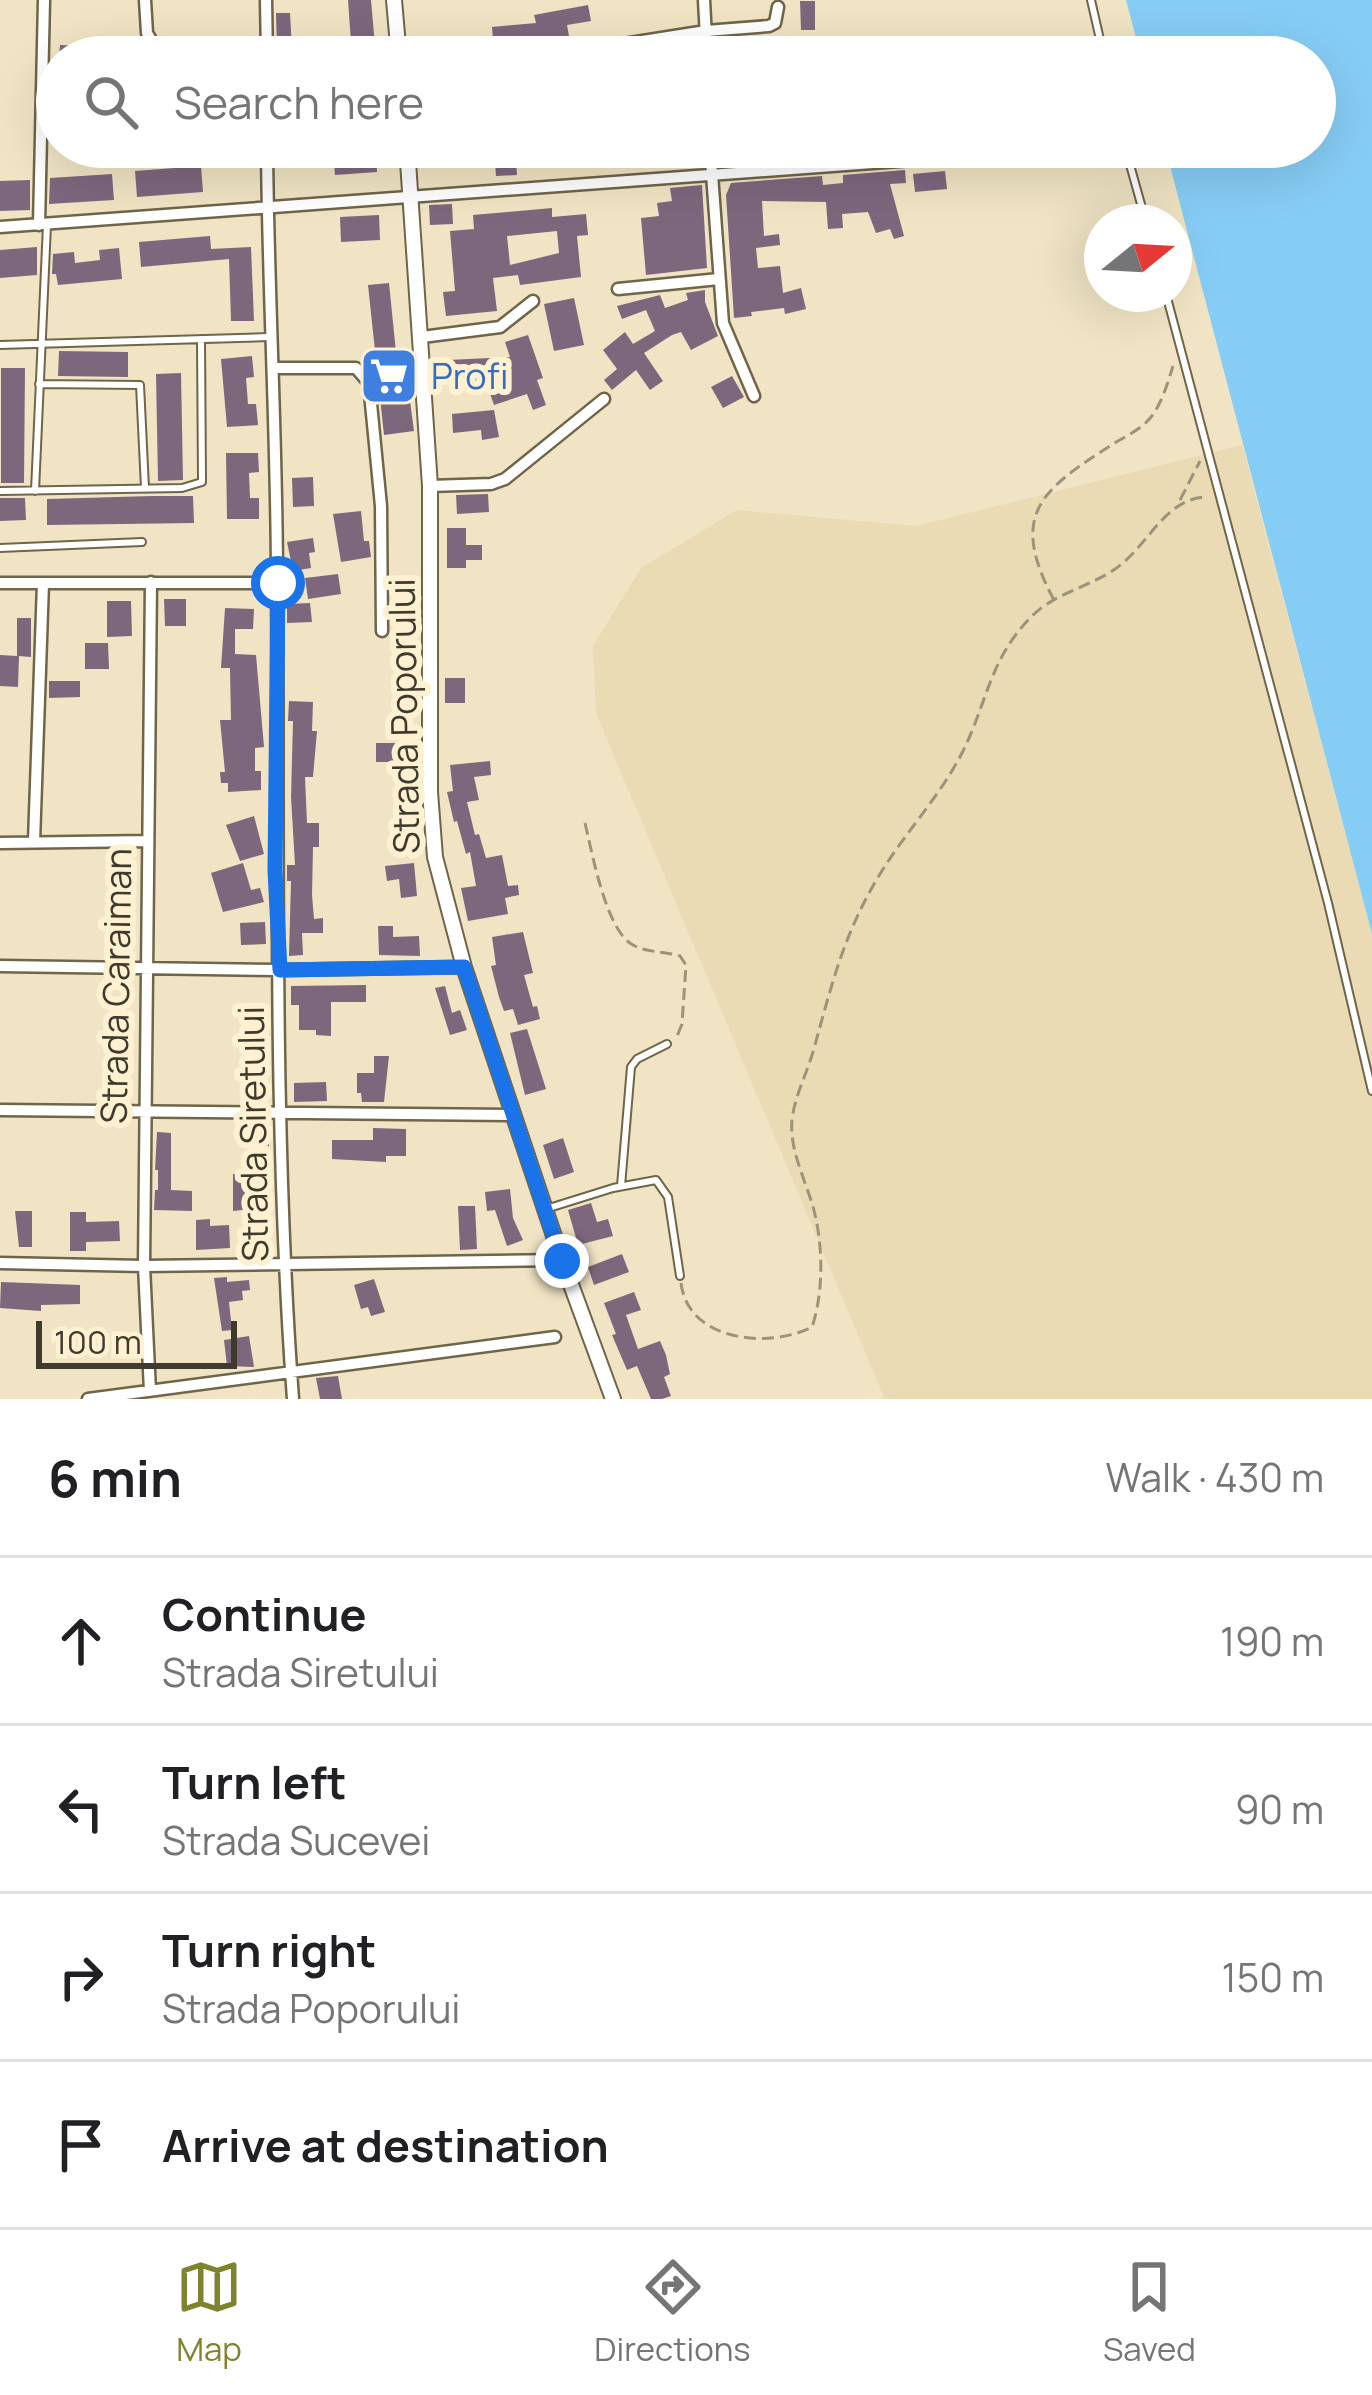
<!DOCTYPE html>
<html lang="en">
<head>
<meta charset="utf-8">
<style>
  :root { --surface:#fff; --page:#f6f6f6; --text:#202124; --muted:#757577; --line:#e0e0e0; --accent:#7f832e }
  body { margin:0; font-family:Manrope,sans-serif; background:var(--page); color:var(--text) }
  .compass { position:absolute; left:1084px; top:204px; width:108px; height:108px; border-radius:50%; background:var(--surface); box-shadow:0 12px 48px #0002; rotate:72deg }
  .scale { position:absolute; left:36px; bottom:30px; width:201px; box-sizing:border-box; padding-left:12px; border:6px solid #3e3a2d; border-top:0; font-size:33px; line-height:42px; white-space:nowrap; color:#3e3a2d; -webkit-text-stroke:9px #fdf1d1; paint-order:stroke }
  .stop { position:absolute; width:36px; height:36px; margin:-27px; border:9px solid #1a73e8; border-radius:50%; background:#fff }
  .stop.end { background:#1a73e8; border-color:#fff; box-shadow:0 3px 12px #0008 }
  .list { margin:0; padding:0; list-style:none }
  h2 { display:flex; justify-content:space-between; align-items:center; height:156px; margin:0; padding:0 48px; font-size:51px }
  h2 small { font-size:39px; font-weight:400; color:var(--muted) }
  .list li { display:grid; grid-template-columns:78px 1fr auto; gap:36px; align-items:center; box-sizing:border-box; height:168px; padding:0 48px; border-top:3px solid var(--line) }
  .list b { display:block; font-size:45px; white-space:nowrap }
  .list p { margin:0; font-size:39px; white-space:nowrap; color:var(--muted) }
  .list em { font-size:39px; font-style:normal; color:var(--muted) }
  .icon { flex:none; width:66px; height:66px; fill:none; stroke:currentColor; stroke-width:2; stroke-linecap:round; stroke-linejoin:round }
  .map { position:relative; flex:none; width:1372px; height:1399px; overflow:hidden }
  .search { position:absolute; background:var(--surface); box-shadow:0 12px 48px #0002; left:36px; right:36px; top:36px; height:132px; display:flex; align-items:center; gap:30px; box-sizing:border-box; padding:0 42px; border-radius:66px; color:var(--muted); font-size:45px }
  .sheet { height:828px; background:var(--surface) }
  nav { display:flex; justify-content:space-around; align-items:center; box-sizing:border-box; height:168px; border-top:3px solid var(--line); background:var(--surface); font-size:33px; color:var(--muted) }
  nav a { display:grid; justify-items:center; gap:6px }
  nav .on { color:var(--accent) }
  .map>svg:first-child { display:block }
  .built { fill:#eadbb4 }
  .water { fill:#86cdf5 }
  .building { fill:#7d677d; fill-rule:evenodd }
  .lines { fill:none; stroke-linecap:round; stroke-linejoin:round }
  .service-casing { stroke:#6f6549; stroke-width:10 }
  .minor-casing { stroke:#6f6549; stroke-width:15 }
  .tertiary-casing { stroke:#6f6549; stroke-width:18 }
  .path { stroke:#9b937c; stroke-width:3; stroke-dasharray:12 6; stroke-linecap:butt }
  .service { stroke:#fff; stroke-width:6 }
  .minor { stroke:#fff; stroke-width:10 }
  .tertiary { stroke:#fff; stroke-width:14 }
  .route { stroke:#1a73e8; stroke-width:15 }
  .labels { text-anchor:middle; stroke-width:12; stroke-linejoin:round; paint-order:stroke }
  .shop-label { font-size:36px; fill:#366cbe; stroke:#fdf1d1; text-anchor:start }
  .street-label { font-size:36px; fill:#3e3a2d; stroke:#fdf1d1 }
</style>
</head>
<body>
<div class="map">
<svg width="1372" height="1399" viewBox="0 0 1372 1399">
  <rect width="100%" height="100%" fill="#f0e4c4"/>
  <path class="built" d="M1242,445L1372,934V1399H885L596,713L593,646L641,568L737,510L916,526Z"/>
  <path class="water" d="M1126,0H1372V934L1165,147H1315V57H1141Z"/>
  <path class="building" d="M348,0H371L376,57H352Z
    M800,1H815V30H801Z
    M588,5L591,21L567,25L569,36L543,40L544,47L532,54L477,57L476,40L493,39L492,27L536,23L534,15Z
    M276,13H290L292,50L277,51Z
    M752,37L753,45L802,43L803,57H723L721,40Z
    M60,45L131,48L130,57H59Z
    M437,147H515L517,175L496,176L495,162L439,168Z
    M547,147H603L604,160L548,161Z
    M726,147H792V156L727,159Z
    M376,148L377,172L335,175L333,151Z
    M201,166L203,192L137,197L135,171Z
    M905,170L906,183L890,184L904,236L894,239L890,229L876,233L868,212L842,214L843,228L828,229L826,202L762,201L764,236L779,234L780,245L756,248L758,268L780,266L783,293L801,288L806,309L785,314L784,308L751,312L752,316L734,318L726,195L731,183L822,176L823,185L843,183V175Z
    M945,171L947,189L915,192L913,174Z
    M112,174L114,200L49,204L50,178Z
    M30,180V210L0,211V181Z
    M702,185L707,268L646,275L641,218L659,216L657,203L672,201L670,188Z
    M452,204L453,224L430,225L429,205Z
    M552,208V217L586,214L588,235L577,236L581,277L520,285L518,275L493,278L497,311L446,316L443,292L455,291L450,231L474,229L473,215ZM557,231L559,253L510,265L507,236Z
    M379,215L380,240L341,242L340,217Z
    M210,236L211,249L251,247L254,321H231L229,259L141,267L139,242Z
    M37,247V275L0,278V250Z
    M119,248L122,279L58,285L56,274H52L53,254L74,252L75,263L100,260L99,250Z
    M389,283L401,402L410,401L414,431L384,435L368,285Z
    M705,290V302L718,336L691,350L681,332L672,335L644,353L663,381L650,390L636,370L612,390L604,380L617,369L603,350L625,332L633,344L655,331L646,310L622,319L617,306L660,295L665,308L688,300L686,293Z
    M574,298L584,345L554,351L544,304Z
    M528,335L543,378L537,380L546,405L533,410L527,394L494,405L486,382L450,384L448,360L510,357L505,342Z
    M59,351L128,352V377L58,376Z
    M252,356L254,377L246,378L248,404H256L258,425L227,427L221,359Z
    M1,368H25L24,483H1Z
    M181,373L183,480L158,481L156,374Z
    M732,376L744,397L723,408L711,387Z
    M494,410L499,437L482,440L481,430L453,433L452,414Z
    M226,453H258L259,472L249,473L250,498H259V519H227Z
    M313,477L314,506L293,507L292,478Z
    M488,494L489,512L457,514L456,495Z
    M152,496H193L194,523L47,525V499Z
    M0,498H25L26,520L0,521Z
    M361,511L364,541H369L371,557L341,562L333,514Z
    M447,528H466V545H482V560H466V568H447Z
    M313,538L315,552L309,553L311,568L293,571L287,542Z
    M338,574L341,594L308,599L305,578Z
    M164,599H186V626H165Z
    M107,601H131L132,636L107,637Z
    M310,603L312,622L287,623V604Z
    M225,608L254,609L253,629H235V654L256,655L264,747L255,748V771H261V790L228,792V783H221L220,772H225L220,720H231L230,668H221Z
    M17,618H31V657L19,656L18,687L0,686V655L17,656Z
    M85,643H108L109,669H85Z
    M445,678H465V703H445Z
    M49,681H80V697L49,698Z
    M289,701L313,702L312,731H317L313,777H305L307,823H319V847H313L312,895L314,919L323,918V933H302L303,955L289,956L291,881H287V865H295L291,797L293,721H288Z
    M376,743H403V762H376Z
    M490,761L491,775L474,777L479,800L467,802L475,835L479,834L486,858L502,855L508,886L518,885L519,895L505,898L508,914L468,921L461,888L476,886L470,852L466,854L457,821L454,822L447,792L453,791L450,765Z
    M254,816L264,854L240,861L226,825Z
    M243,863L251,890L260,888L264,902L223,912L211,873Z
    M414,863L417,896L401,898L399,879L387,881L385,866Z
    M265,922L266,944L241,945L240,923Z
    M378,926H393V937L419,936L420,956L379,955Z
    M523,932L533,973L524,975L533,1007L537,1006L540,1019L518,1025L513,1009L504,1011L499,997L491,966L496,965L492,937Z
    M366,985V1002H331V1036L316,1035V1030H299V1005H291V986Z
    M445,986L452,1013L460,1010L467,1030L450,1035L435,988Z
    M527,1029L546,1089L525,1095L510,1033Z
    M374,1056H389L384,1102H362L361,1093H357V1073H374Z
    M326,1082L327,1101L294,1102V1083Z
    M269,1127V1146H241V1128Z
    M373,1128L406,1129V1156H386V1162L332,1159V1140H373Z
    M157,1132L171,1133V1190L192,1191V1211L154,1210L155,1190H158V1170H155Z
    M563,1138L574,1172L554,1179L543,1145Z
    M269,1172V1182L262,1183L264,1200L251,1201V1209L233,1211V1174Z
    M510,1189L513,1218L523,1240L507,1246L495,1210L487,1211L485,1192Z
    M591,1203L597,1222L608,1219L613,1236L578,1245L568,1210Z
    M458,1206H475L477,1249L460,1250Z
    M15,1211H32V1247H19Z
    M70,1212H86V1222L119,1221L120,1241L86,1242V1251H70Z
    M210,1219V1226L229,1225L230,1248L196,1250V1220Z
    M622,1254L629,1272L594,1285L588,1267Z
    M227,1277V1282L249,1280L250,1290L242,1291L243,1300L229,1302L232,1330L222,1331L214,1278Z
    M374,1279L385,1312L371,1316L368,1307L361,1309L354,1285Z
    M1,1282L80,1285V1304L41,1305V1311L0,1308Z
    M634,1292L641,1310L626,1315L638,1349L660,1341L666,1355L670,1374L664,1377L671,1396L662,1399H651L637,1366L627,1370L612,1335L616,1334L604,1303Z
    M249,1336L254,1367L227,1366L224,1340Z
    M338,1376L342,1399H320L316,1378Z"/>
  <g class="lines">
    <g class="service-casing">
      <path id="service" d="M1091,0L1104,57
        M1125,147L1146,222
        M1166,294L1328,903L1372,1091
        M0,345L269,337
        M39,384L140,385L145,488
        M0,491L182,488L202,482L201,339
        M35,491L47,225
        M0,548L142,542
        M621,1186L631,1067L637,1059L667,1044
        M549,1208L613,1188L656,1180L668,1197L680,1276"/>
    </g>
    <g class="minor-casing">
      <path id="minor" d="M145,0L147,33L161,57
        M266,0L267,57
        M704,0L707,57
        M541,57L706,31L769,26L775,23L778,7
        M150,147V153
        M267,147C268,292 277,437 277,583C279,854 273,1128 293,1399
        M710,147L723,323L754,396
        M39,225L44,0
        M0,227L1091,147
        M618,289L719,279
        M422,337L500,327L533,301
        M274,368H356L369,383L381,506L382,631
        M430,486L491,484L505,479L604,399
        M0,583H277
        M34,842L43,583
        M0,843L148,841
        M0,966L280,970L464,967
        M0,1110L514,1115
        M0,1263L144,1266L562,1260
        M150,1391L144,1266L151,582
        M88,1399L555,1337"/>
    </g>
    <g class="tertiary-casing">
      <path id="tertiary" d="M394,0L399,57
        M407,147L430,486V792L435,857L464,967L562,1260L613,1399"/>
    </g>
    <path class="path" d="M1180,500L1200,461
      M1054,600C1008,514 1041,490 1113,444C1126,436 1142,429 1151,417C1162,403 1168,382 1173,366
      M585,823C592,852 606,931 633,945C647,953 665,951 680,956L686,965L682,1024L676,1039
      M681,1283C688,1342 770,1349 812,1327C823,1294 823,1253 816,1219C809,1184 786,1149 793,1113C797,1092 807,1072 813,1052C832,984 843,935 880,874C905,833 940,796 962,753C987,704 989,659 1032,616C1058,590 1098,586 1125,561C1152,537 1169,497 1208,497"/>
    <use href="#service" class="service"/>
    <use href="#minor" class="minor"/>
    <use href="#tertiary" class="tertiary"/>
  </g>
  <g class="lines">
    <path class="route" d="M278,583L275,870L280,970L464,967L562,1261"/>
  </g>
  <defs>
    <g id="supermarket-square" transform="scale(3)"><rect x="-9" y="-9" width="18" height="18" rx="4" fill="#3f7fe0" stroke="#fdf1d1"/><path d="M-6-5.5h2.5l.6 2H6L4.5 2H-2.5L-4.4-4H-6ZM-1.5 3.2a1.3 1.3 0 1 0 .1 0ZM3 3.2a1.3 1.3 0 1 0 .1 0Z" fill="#fff"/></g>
  </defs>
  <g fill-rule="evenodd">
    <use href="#supermarket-square" x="389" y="376"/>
  </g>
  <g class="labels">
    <g class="shop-label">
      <text x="431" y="389">Profi</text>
    </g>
    <g class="street-label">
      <text transform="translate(404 716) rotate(-91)" y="13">Strada Poporului</text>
      <text transform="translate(116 986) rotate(-89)" y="13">Strada Caraiman</text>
      <text transform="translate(253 1134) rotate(-91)" y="13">Strada Siretului</text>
    </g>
  </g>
</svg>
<svg class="compass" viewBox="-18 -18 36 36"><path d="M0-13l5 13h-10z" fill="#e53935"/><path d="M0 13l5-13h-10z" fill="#757577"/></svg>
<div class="scale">100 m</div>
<div class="stop" style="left:278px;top:583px"></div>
<div class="stop end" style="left:562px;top:1261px"></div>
<div class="search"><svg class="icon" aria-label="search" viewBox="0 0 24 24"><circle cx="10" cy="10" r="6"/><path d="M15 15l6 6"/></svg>Search here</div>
</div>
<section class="sheet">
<h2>6 min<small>Walk · 430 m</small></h2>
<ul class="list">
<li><svg class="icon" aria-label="ahead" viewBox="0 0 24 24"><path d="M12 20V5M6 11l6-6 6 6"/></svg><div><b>Continue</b><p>Strada Siretului</p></div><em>190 m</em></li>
<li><svg class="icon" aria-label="left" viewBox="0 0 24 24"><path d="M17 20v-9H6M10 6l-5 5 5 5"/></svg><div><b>Turn left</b><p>Strada Sucevei</p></div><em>90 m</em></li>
<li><svg class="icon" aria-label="right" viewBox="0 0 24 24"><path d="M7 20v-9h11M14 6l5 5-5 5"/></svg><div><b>Turn right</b><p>Strada Poporului</p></div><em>150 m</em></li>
<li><svg class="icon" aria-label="arrive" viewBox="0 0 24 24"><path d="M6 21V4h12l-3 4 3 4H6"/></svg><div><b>Arrive at destination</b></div></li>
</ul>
</section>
<nav>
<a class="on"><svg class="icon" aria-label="map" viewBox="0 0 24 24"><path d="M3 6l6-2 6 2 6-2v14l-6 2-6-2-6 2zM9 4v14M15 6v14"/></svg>Map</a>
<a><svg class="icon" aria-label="directions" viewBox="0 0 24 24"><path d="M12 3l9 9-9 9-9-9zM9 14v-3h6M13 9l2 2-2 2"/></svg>Directions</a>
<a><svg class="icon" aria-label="saved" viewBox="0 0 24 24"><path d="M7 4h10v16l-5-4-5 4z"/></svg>Saved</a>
</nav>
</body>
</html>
